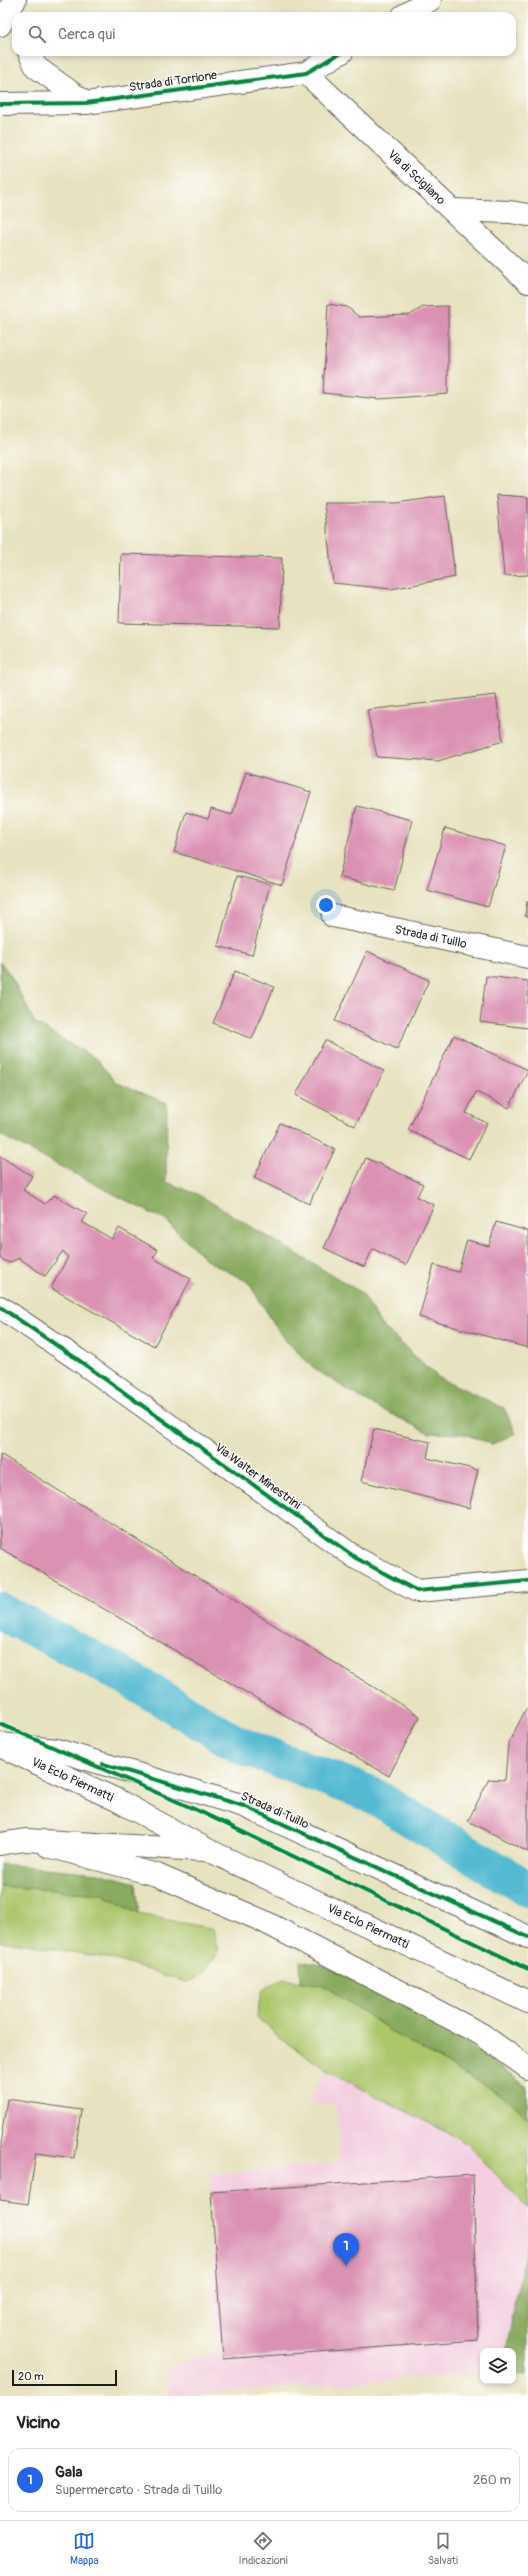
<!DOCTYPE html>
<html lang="it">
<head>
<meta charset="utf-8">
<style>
  :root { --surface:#fff; --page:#f6f6f6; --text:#222; --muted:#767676; --line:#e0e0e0; --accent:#2563eb }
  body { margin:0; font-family:Pangolin,sans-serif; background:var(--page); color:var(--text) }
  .controls { position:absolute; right:12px; bottom:12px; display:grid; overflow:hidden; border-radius:8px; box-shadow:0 2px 6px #0003 }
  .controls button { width:36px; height:36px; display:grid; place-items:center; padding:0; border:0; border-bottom:1px solid var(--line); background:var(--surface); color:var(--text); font:20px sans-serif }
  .scale { position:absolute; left:12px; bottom:10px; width:105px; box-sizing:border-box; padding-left:4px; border:2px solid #1c1c1c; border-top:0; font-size:11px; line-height:14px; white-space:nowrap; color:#1c1c1c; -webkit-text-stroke:3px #fdfcf7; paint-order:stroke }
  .you { position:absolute; left:326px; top:905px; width:14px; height:14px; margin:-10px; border:3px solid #fff; border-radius:50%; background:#1a73e8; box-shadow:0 0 0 6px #1a73e833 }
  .badge { display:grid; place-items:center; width:26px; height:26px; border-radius:50%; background:var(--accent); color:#fff; font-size:13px; font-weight:700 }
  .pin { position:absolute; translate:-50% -33px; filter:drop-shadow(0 1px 2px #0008) }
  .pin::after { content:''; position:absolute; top:21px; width:14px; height:12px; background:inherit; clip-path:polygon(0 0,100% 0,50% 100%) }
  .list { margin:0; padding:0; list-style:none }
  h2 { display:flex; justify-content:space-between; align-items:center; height:52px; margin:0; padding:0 16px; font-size:17px }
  h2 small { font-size:13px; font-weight:400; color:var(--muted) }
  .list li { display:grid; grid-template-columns:26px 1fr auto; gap:12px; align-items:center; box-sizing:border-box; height:64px; margin:0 8px 8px; padding:0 8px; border:1px solid var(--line); border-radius:12px }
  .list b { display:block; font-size:15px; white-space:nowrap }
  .list p { margin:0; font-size:13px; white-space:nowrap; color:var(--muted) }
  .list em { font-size:13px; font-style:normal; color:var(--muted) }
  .icon { flex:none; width:22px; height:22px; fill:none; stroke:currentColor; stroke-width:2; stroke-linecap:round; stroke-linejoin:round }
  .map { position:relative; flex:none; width:528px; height:2396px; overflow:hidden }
  .search { position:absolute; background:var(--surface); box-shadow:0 2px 6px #0003; left:12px; right:12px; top:12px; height:44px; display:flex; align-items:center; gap:10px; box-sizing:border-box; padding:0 14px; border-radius:12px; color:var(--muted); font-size:15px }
  .sheet { height:124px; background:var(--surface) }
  nav { display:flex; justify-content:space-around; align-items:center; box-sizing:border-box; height:56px; border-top:1px solid var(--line); background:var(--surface); font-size:11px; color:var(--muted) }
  nav a { display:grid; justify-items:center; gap:2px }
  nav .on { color:var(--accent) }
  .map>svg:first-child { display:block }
  .built { fill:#f3cfe0 }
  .green { fill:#acc66b; stroke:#647144 }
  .forest { fill:#89ab5f; stroke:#52643e }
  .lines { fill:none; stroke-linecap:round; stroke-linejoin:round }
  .canal { stroke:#53bad1; stroke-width:37 }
  .building { fill:#da91b2 }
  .minor-casing { stroke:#636155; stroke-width:24 }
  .secondary-casing { stroke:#636155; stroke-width:24 }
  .minor { stroke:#fff; stroke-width:22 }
  .secondary { stroke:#fff; stroke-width:22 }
  .cycleway-casing { stroke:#fdfcf7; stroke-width:6 }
  .cycleway { stroke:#00873e; stroke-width:4 }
  .labels { text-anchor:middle; stroke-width:3; stroke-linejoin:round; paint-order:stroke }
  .street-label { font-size:12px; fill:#1c1c1c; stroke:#fdfcf7 }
</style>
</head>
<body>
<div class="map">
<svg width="528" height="2396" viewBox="0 0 528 2396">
  <rect width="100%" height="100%" fill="#fdfcf7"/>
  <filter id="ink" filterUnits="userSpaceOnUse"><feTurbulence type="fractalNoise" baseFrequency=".025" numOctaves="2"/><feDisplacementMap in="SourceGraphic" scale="8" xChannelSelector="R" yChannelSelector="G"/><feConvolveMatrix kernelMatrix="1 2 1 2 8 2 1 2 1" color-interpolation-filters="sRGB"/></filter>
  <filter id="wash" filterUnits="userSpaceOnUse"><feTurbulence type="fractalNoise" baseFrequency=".012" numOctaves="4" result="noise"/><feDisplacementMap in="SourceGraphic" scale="16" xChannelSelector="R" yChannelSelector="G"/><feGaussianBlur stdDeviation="0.9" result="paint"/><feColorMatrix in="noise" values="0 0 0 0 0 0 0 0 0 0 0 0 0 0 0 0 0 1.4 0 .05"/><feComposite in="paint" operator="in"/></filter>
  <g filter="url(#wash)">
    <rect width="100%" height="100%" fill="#e7e2bf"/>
    <path class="built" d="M327,2070L467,2143L528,2209V2236L506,2351H483V2374L169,2396L165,2369L190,2359L217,2354L210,2175L340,2163L336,2104H309Z"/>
    <path class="green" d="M0,1886L102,1894L139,1914L213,1929L218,1952L204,1973L189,1983L112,1959L14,1942H0Z
      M282,1979L323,1985L399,2036L509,2100L528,2118V2209L467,2143L327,2070L280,2038L257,2017L261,1991Z"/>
    <path class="forest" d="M0,962L11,976L35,1023L96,1059L117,1083L167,1103L166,1182L197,1194L362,1293L381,1325L438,1377L504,1408L516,1433L492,1444L465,1434L429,1433L369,1403L316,1370L283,1338L248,1282L208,1261L166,1221L0,1135Z
      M0,1864L98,1873L136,1883L139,1914L102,1894L0,1886Z
      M300,1961L326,1966L441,2025L527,2087L528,2118L509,2100L399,2036L323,1985L301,1982Z
      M528,2236V2375L513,2374V2351H506Z"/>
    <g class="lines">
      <path class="canal" d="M0,1611L123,1675L237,1744L370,1794L528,1889"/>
    </g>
    <g id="blocks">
      <path class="building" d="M328,304L347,307L359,317L410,315L423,307L448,306V394L379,399L323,393Z
        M497,495L528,497V575L504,576Z
        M445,496L455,577L391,589L333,583L324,503H397Z
        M121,554L282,558L280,627L119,623Z
        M496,695L503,741L438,761L377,757L367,710Z
        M246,772L311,792L282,885L174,852L186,812L208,819L211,809L232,815Z
        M357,806L412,820L394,891L339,877Z
        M445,828L506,846L488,907L427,890Z
        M237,876L270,884L252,955L218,946Z
        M527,901H528V917L525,916Z
        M367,951L429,980L397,1049L335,1021Z
        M235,971L274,987L252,1039L213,1023Z
        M486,976L528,981V1028L480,1022Z
        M454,1035L528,1070L509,1108L476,1092L466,1113L487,1123L469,1159L408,1130Z
        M325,1040L384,1071L355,1126L296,1095Z
        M280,1123L335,1149L309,1204L254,1178Z
        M0,1156L32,1176L23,1190L45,1204L54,1195L87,1214L82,1222L112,1239L119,1228L158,1250L153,1258L191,1279L154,1346L51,1288L68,1257L63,1251L45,1276L19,1258L9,1263L0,1258Z
        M366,1158L423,1184L417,1197L434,1205L406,1265L373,1249L364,1267L324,1248Z
        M496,1222L528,1231V1348L419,1317L434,1265L458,1272L467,1240L489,1246Z
        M374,1429L430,1442L427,1458L478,1470L469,1508L361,1481Z
        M0,1454L420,1716L389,1776L0,1548Z
        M526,1709H528V1852L468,1821L489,1779L505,1780L508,1744Z
        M7,2099L81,2110L74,2158L36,2153L28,2204L0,2200V2144Z
        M473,2175L478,2340L223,2359L211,2192Z"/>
    </g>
  </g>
  <g filter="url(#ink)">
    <use href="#blocks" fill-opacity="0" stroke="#636155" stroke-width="1"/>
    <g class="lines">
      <g class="minor-casing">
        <g id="minor">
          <path d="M403,16L430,0"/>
          <path d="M0,25L15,0"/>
          <path d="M29,52L36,67L86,103"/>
          <path id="s1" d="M306,73L528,282"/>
          <path d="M0,104L86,103L306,73L342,52"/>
          <path d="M452,210L510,212L528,215"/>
          <path id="s2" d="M333,916L528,957"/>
          <path d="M0,1307L77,1359L356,1558L417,1591L528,1581"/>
          <path d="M0,1744L57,1750L244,1806L528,1937"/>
          <path d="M48,1846L157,1875L263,1921L481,2034L528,2068"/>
        </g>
      </g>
      <g class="secondary-casing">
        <g id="secondary">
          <path id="s3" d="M0,1746L117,1800L208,1850L528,2002"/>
          <path d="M0,1844L25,1840L203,1850"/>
        </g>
      </g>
      <use href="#minor" class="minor"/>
      <use href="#secondary" class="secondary"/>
      <g class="cycleway-casing">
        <path id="cycleway" d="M0,104L86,103L306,73L342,52
          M0,1307L77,1359L356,1558L417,1591L528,1581
          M0,1724L201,1812L528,1969
          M103,1764L244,1806L528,1937"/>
      </g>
      <use href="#cycleway" class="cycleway"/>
    </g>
  </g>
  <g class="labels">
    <g class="street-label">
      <text transform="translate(173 81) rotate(-8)" y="4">Strada di Torrione</text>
      <text dy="4" stroke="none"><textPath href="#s1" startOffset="152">Via di Scigliano</textPath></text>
      <text dy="4" stroke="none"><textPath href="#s2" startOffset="100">Strada di Tuillo</textPath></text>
      <text transform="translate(258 1476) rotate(36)" y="4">Via Walter Minestrini</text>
      <text dy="4" stroke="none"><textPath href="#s3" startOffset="80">Via Eclo Piermatti</textPath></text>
      <text transform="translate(275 1810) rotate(24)" y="4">Strada di Tuillo</text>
      <text dy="4" stroke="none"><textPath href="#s3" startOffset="410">Via Eclo Piermatti</textPath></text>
    </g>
  </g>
</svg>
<div class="controls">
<button><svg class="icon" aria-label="layers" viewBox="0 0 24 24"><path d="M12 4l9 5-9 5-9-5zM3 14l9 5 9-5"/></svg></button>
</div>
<div class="scale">20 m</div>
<div class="you"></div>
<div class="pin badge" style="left:346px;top:2266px">1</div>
<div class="search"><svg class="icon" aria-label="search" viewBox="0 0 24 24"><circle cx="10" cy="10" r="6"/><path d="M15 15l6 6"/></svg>Cerca qui</div>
</div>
<section class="sheet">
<h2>Vicino<small></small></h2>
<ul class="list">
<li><span class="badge">1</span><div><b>Gala</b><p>Supermercato · Strada di Tuillo</p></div><em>260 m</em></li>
</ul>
</section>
<nav>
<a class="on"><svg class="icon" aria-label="map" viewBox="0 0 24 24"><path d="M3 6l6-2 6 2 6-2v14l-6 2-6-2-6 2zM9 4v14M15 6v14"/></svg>Mappa</a>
<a><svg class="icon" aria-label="directions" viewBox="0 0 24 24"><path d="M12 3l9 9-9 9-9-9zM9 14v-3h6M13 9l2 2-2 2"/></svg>Indicazioni</a>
<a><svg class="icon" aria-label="saved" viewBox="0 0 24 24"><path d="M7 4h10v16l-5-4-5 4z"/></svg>Salvati</a>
</nav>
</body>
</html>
